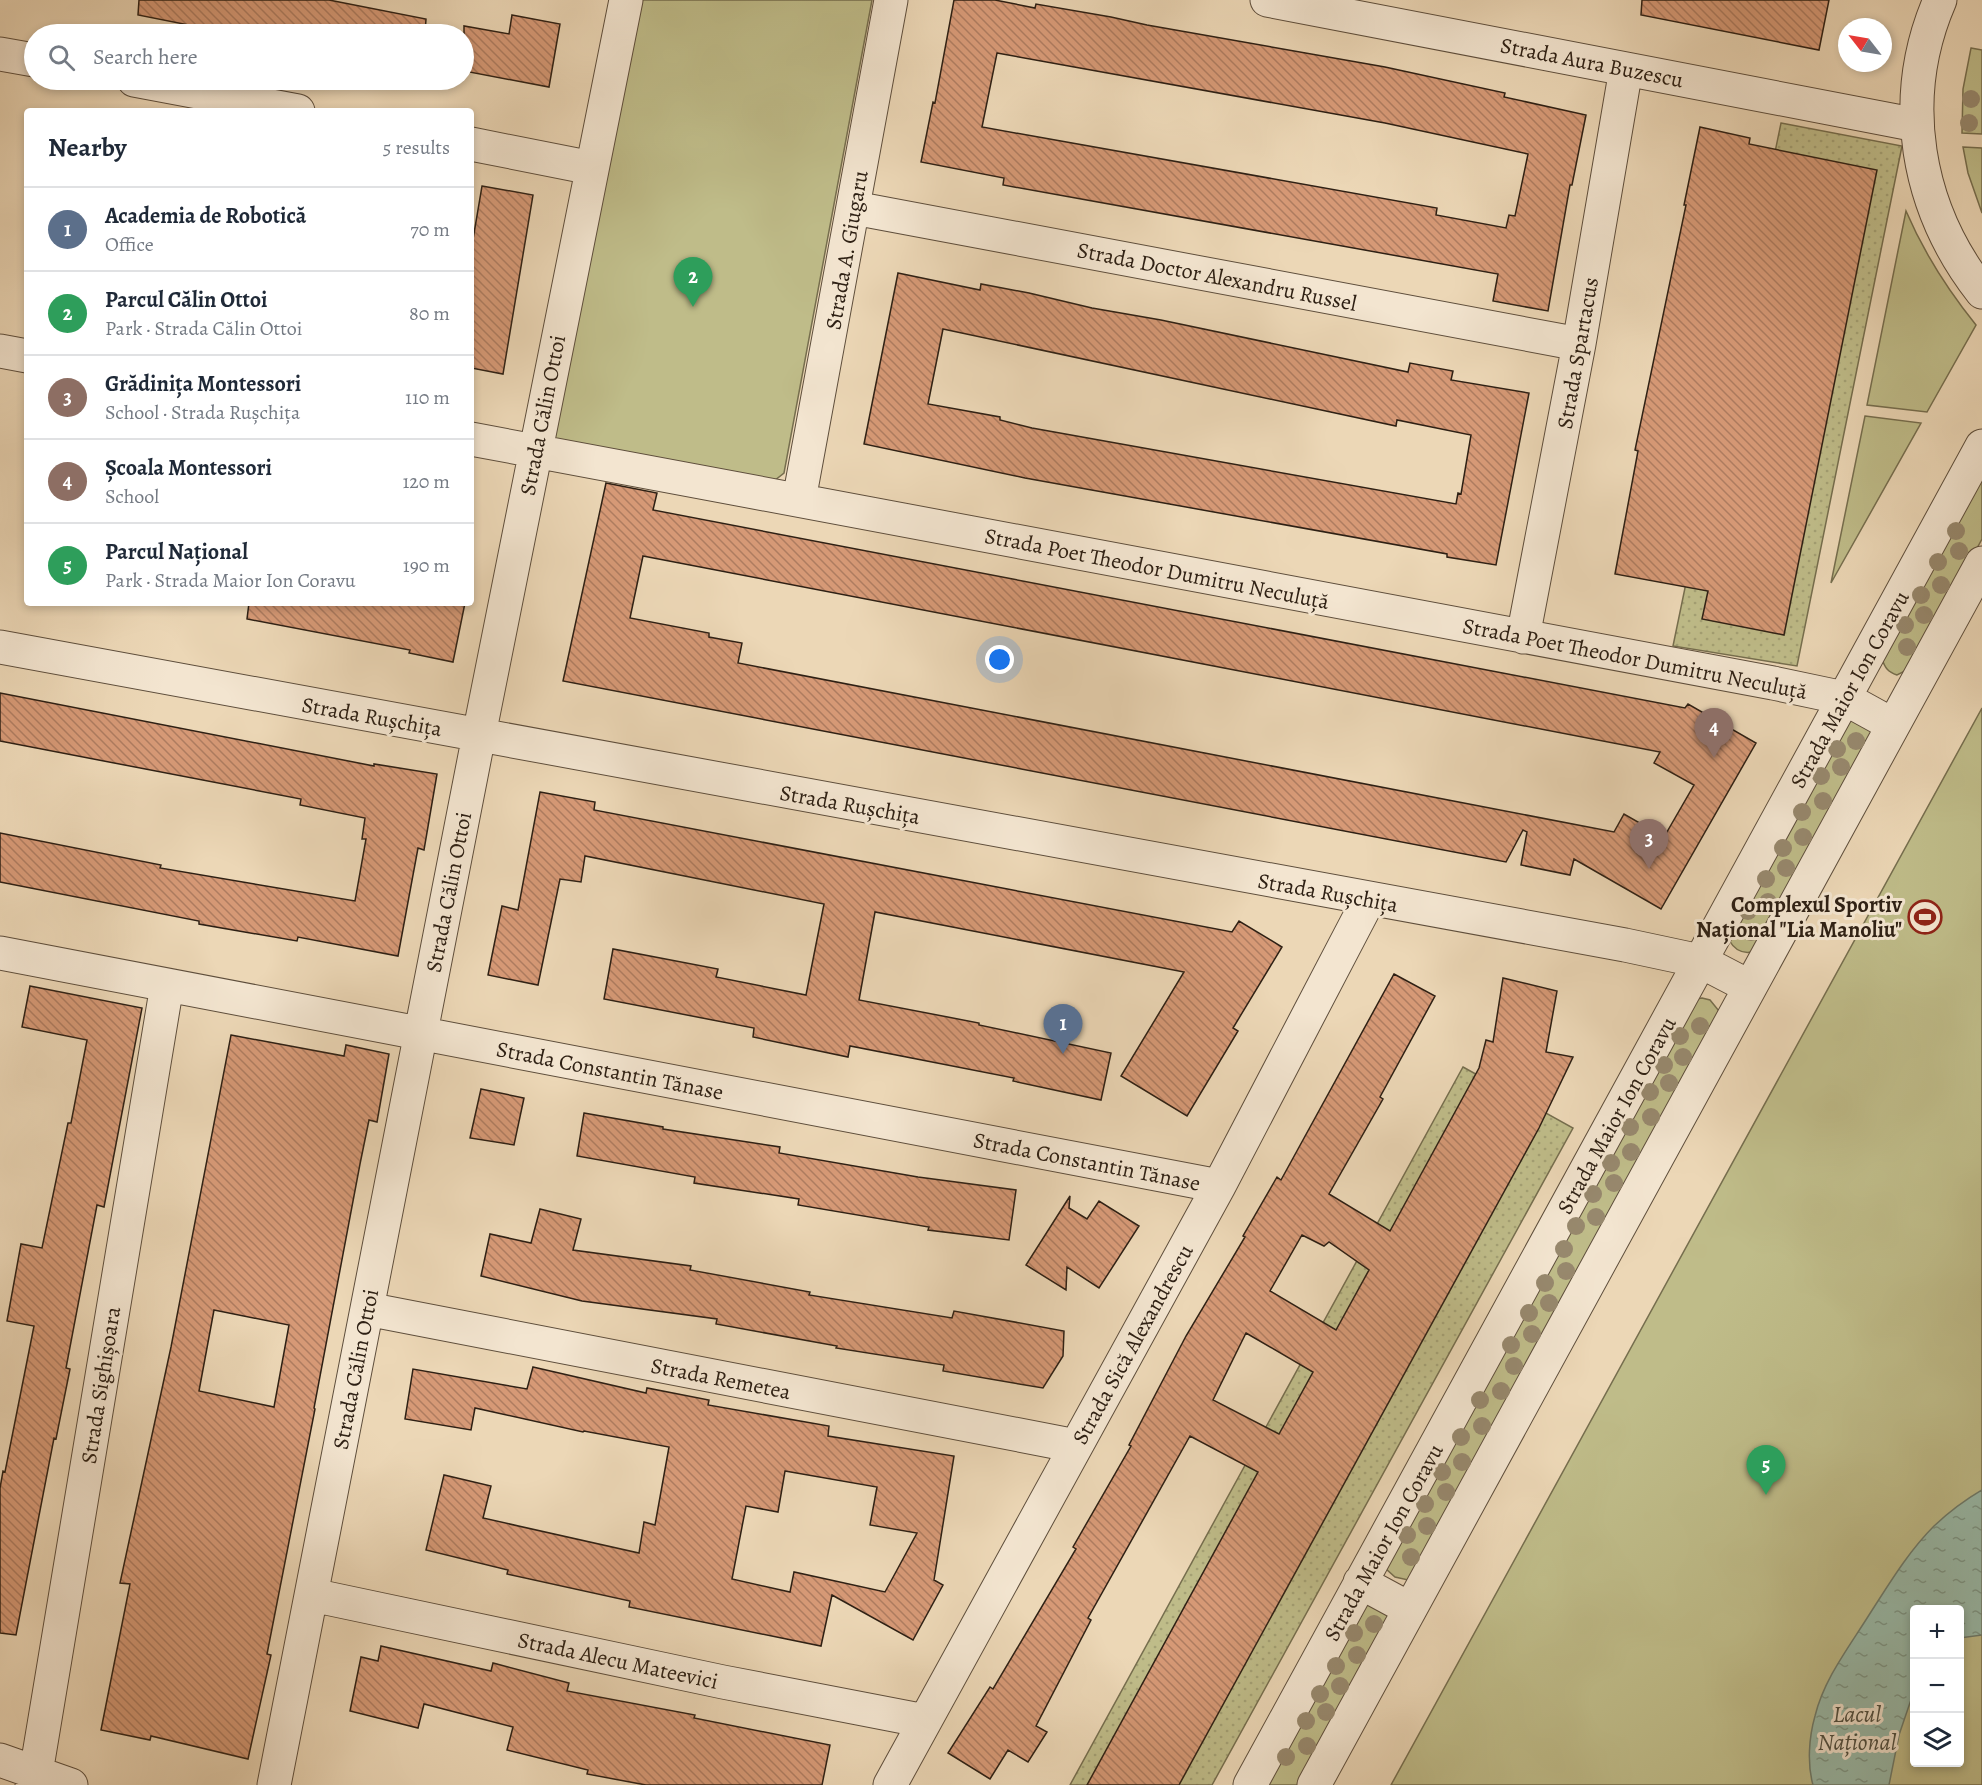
<!DOCTYPE html>
<html lang="en">
<head>
<meta charset="utf-8">
<style>
  :root { --surface:#fff; --page:#f6f6f7; --text:#1f2937; --muted:#747a83; --line:#e0e1e3; --accent:#db2777 }
  body { margin:0; font-family:Alegreya,serif; background:var(--page); color:var(--text) }
  .controls { position:absolute; right:18px; bottom:18px; display:grid; overflow:hidden; border-radius:6px; box-shadow:0 3px 9px #0003 }
  .controls button { width:54px; height:54px; display:grid; place-items:center; padding:0; border:0; border-bottom:2px solid var(--line); background:var(--surface); color:var(--text); font:30px sans-serif }
  .compass { position:absolute; left:1838px; top:18px; width:54px; height:54px; border-radius:50%; background:var(--surface); box-shadow:0 3px 9px #0003; rotate:301deg }
  .you { position:absolute; left:1000px; top:660px; width:21px; height:21px; margin:-15px; border:4px solid #fff; border-radius:50%; background:#1a73e8; box-shadow:0 0 0 9px #1a73e833 }
  .badge { display:grid; place-items:center; width:39px; height:39px; border-radius:50%; background:var(--accent); color:#fff; font-size:20px; font-weight:700 }
  .pin { position:absolute; translate:-50% -50px; filter:drop-shadow(0 2px 3px #0008) }
  .pin::after { content:''; position:absolute; top:32px; width:21px; height:18px; background:inherit; clip-path:polygon(0 0,100% 0,50% 100%) }
  .list { margin:0; padding:0; list-style:none }
  h2 { display:flex; justify-content:space-between; align-items:center; height:78px; margin:0; padding:0 24px; font-size:26px }
  h2 small { font-size:20px; font-weight:400; color:var(--muted) }
  .list li { display:grid; grid-template-columns:39px 1fr auto; gap:18px; align-items:center; box-sizing:border-box; height:84px; padding:0 24px; border-top:2px solid var(--line) }
  .list b { display:block; font-size:22px; white-space:nowrap }
  .list p { margin:0; font-size:20px; white-space:nowrap; color:var(--muted) }
  .list em { font-size:20px; font-style:normal; color:var(--muted) }
  .icon { flex:none; width:33px; height:33px; fill:none; stroke:currentColor; stroke-width:2; stroke-linecap:round; stroke-linejoin:round }
  .map { position:relative; flex:none; width:1982px; height:1785px; overflow:hidden }
  .search { position:absolute; background:var(--surface); box-shadow:0 3px 9px #0003; left:24px; top:24px; width:450px; height:66px; display:flex; align-items:center; gap:15px; box-sizing:border-box; padding:0 21px; border-radius:33px; color:var(--muted); font-size:22px }
  .panel { position:absolute; background:var(--surface); box-shadow:0 3px 9px #0003; left:24px; top:108px; width:450px; height:498px; border-radius:6px }
  .map>svg:first-child { display:block }
  .green { fill:#bfbc89; stroke:#766e4e; stroke-width:1.5; fill-rule:evenodd }
  .garden { fill:url(#garden-dots); stroke:#766e4e; stroke-width:1.5 }
  .water { fill:url(#water-ripples); stroke:#6e7c6d; stroke-width:1.5 }
  .building { fill:url(#building-back-hatch); stroke:#2e2014; stroke-width:1.5; fill-rule:evenodd }
  .lines { fill:none; stroke-linecap:round; stroke-linejoin:round }
  .minor-casing { stroke:#5e4e3c; stroke-width:35 }
  .tertiary-casing { stroke:#5e4e3c; stroke-width:35 }
  .minor { stroke:#f3e5d0; stroke-width:33 }
  .tertiary { stroke:#f3e5d0; stroke-width:33 }
  .tree { fill:#97886d }
  .labels { text-anchor:middle; stroke-width:6; stroke-linejoin:round; paint-order:stroke }
  .street-label { font-size:22px; fill:#2e2014; stroke:#f3e5d0 }
  .poi-label { font-size:22px; font-weight:bold; fill:#2e2014; stroke:#f3e5d0; text-anchor:end }
  .water-label { font-size:24px; font-style:italic; fill:#4e4e41; stroke:#f3e5d0 }
</style>
</head>
<body>
<div class="map">
<svg width="1982" height="1785" viewBox="0 0 1982 1785">
  <defs>
    <pattern id="garden-dots" width="8" height="8" patternUnits="userSpaceOnUse" patternTransform="scale(1.5)"><rect width="8" height="8" fill="#bfbc89"/><path d="M2 2h.1M6 6h.1" fill="none" stroke="#a4a175" stroke-width="1.8" stroke-linecap="round"/></pattern>
    <pattern id="water-ripples" width="26" height="14" patternUnits="userSpaceOnUse" patternTransform="scale(1.5)"><rect width="26" height="14" fill="#99baa9"/><path d="M2 4q2-2 4 0t4 0M15 11q2-2 4 0t4 0" fill="none" stroke="#7d9788"/></pattern>
    <pattern id="building-back-hatch" width="6" height="6" patternUnits="userSpaceOnUse" patternTransform="scale(1.5)"><rect width="6" height="6" fill="#d69976"/><path d="M-1 5l2 2M0 0l6 6M5-1l2 2" fill="none" stroke="#ae7c60"/></pattern>
  </defs>
  <rect width="100%" height="100%" fill="#ecd7b6"/>
  <filter id="stains"><feTurbulence type="fractalNoise" baseFrequency=".00333" numOctaves="4"/><feColorMatrix values="0 0 0 0 .2 0 0 0 0 .09 0 0 0 0 .02 0 0 0 .5 -.17"/></filter>
  <radialGradient id="worn" r=".72"><stop offset=".6" stop-color="#630" stop-opacity="0"/><stop offset="1" stop-color="#630" stop-opacity=".3"/></radialGradient>
  <path class="green" d="M632,0H872L784,473L765,488L564,450L546,428Z
    M1971,48L1982,50V134L1962,133L1963,89Z
    M1963,147L1982,148V213L1968,173Z
    M1906,211C1924,253 1947,289 1976,325L1927,412L1867,405Z
    M1865,416L1921,423L1831,583Z
    M1982,468V539L1911,668L1897,675C1888,672 1885,668 1882,659Z
    M1982,708V1785H1391ZM1914,1610H1960V1762H1914Z
    M1855,720L1869,727L1872,735L1752,952C1741,954 1734,949 1729,940L1847,721Z
    M1702,998L1710,1000L1719,1011L1408,1580L1395,1577L1385,1568L1696,999Z
    M1373,1604L1385,1611L1388,1617L1301,1785H1262L1365,1605Z"/>
  <path class="garden" d="M1781,123L1902,146L1797,666L1673,646Z
    M1463,1067L1573,1128L1212,1785H1070Z"/>
  <path class="water" d="M1982,1490V1635L1960,1638V1610H1914V1691L1899,1735L1889,1785H1813C1807,1764 1809,1737 1815,1716C1824,1679 1849,1647 1869,1615C1889,1584 1908,1552 1934,1526C1949,1512 1965,1500 1982,1490Z"/>
  <path class="building" d="M139,0H329L426,19L425,34H234L138,15Z
    M954,0H995L1035,8L1036,4L1111,17L1147,25L1385,67L1505,93L1504,97L1586,115L1572,185H1570L1548,311L1493,301L1498,274L1003,185L1004,178L921,162L933,102L935,103ZM997,53L1385,123L1528,154L1515,216L1509,215L1506,228L1436,215L1437,208L982,127Z
    M1642,0H1829L1819,50L1641,15Z
    M512,15L560,24L549,87L464,71V26L509,34Z
    M1700,127L1750,138L1749,144L1877,170L1784,635L1702,619L1708,591L1615,574L1638,451L1635,450L1686,205H1684Z
    M482,186L533,195L503,374L471,368V251Z
    M898,273L980,290L981,284L1029,293L1092,308L1161,320L1408,372L1410,363L1453,371L1451,380L1529,393L1496,565L1447,557V554L1025,478L864,444ZM943,329L1396,426L1397,420L1471,435L1461,494L1458,493L1456,504L1032,428L1000,420V417L928,404Z
    M606,483L657,493L653,510L1685,708L1688,704L1756,743L1661,909L1574,859L1570,875L1521,865L1527,832L1523,830L1506,862L563,681ZM643,556L1660,752L1654,763L1694,785L1664,837L1624,814L1614,832L738,663L742,643L709,637V633L630,618Z
    M249,603H465L453,662L409,653L410,650L247,619Z
    M0,693L374,766V764L437,774L424,850L418,848L398,956L298,937L297,941L199,924V921L0,882V833L161,865L160,868L355,901L366,839H362L365,818L300,805L301,799L0,741Z
    M540,792L595,802L594,810L1232,932L1239,921L1282,947L1233,1028L1238,1031L1187,1116L1121,1076L1184,972L875,912L859,1000L979,1023V1025L1111,1053L1101,1100L1013,1081L1014,1078L850,1046L848,1057L753,1037L754,1028L604,999L613,949L718,969L716,977L806,995L824,904L585,856L581,882L560,879L538,985L488,975L502,906L518,910Z
    M1394,974L1435,996L1380,1097L1383,1099L1329,1194L1390,1231L1479,1068L1486,1040L1493,1042L1503,978L1557,991L1546,1052L1573,1057L1539,1128L1179,1785H1087L1258,1472L1190,1436L1088,1618L1091,1620L1036,1726L1047,1732L1028,1762L1008,1750L990,1779L948,1753L990,1687L993,1689L1076,1549L1073,1547L1131,1446L1129,1445L1186,1336L1245,1237L1243,1236L1277,1177L1281,1180ZM1302,1235L1324,1246L1329,1242L1369,1270L1336,1330L1270,1291ZM1246,1333L1313,1372L1279,1434L1213,1400Z
    M30,986L142,1008L104,1207L97,1205L66,1368L70,1369L56,1439L54,1438L16,1635L0,1633V1488L3,1471L5,1472L34,1326L7,1321L21,1244L42,1248L68,1123H71L87,1040L22,1027Z
    M231,1035L344,1056L346,1045L389,1054L377,1122L369,1120L360,1164L314,1408L315,1409L267,1654L271,1655L248,1759L151,1736L150,1740L101,1730L130,1584L120,1583L171,1347ZM214,1310L289,1325L274,1407L199,1391Z
    M481,1089L524,1098L514,1145L470,1138Z
    M584,1113L663,1127V1129L780,1147L779,1153L918,1177L1016,1190L1009,1240L928,1230L929,1227L798,1205L799,1199L694,1183L695,1177L577,1156Z
    M1070,1196L1069,1208L1087,1219L1099,1201L1139,1226L1099,1288L1067,1267L1066,1290L1026,1265Z
    M540,1209L581,1219L573,1250L691,1266L690,1270L810,1292L809,1295L952,1318L954,1311L1064,1331L1063,1356L1043,1388L943,1371L944,1365L836,1348L837,1346L716,1324L717,1319L582,1301L481,1276L490,1234L531,1243Z
    M533,1367L646,1393L647,1388L709,1400L708,1405L829,1426L828,1436L954,1456L934,1580L943,1585L913,1640L832,1595L821,1646L629,1607L630,1601L507,1574L508,1570L426,1550L444,1475L491,1486L483,1518L639,1553L644,1522L655,1525L669,1447L584,1431L583,1432L475,1408L471,1430L405,1419L413,1369L527,1389ZM785,1471L877,1487L870,1525L917,1533L885,1592L794,1572L790,1592L732,1579L746,1506L778,1512Z
    M381,1646L491,1671L493,1663L569,1683L567,1691L695,1715L694,1718L830,1745L822,1785H646L587,1774L588,1770L507,1750L513,1727L424,1704L418,1728L350,1711L361,1657L378,1661Z"/>
  <g class="lines">
    <g class="minor-casing">
      <path id="minor" d="M1267,0L1917,125
        M1940,0C1897,99 1916,208 1982,292
        M0,54L34,60
        M134,80L298,111
        M471,144L592,168
        M854,208L1579,344
        M0,351L27,356
        M471,439L1773,683L1844,698
        M799,500L891,0
        M1523,637L1579,344L1626,69
        M0,647L1625,945L1700,961
        M0,953L1219,1186
        M367,1309L1076,1446
        M312,1595L723,1682L925,1721
        M0,1760L71,1785
        M32,1785L36,1773L167,985
        M274,1785L479,735L626,0
        M890,1785L1219,1186L1369,899"/>
    </g>
    <g class="tertiary-casing">
      <path id="tertiary" d="M1844,698L1893,725
        M1700,961L1750,987
        M1360,1582L1410,1609
        M1250,1785L1982,446
        M1314,1785L1982,563"/>
    </g>
    <use href="#minor" class="minor"/>
    <use href="#tertiary" class="tertiary"/>
  </g>
  <g class="tree">
    <circle cx="1971" cy="99" r="9"/>
    <circle cx="1969" cy="123" r="9"/>
    <circle cx="1956" cy="531" r="9"/>
    <circle cx="1959" cy="551" r="9"/>
    <circle cx="1938" cy="562" r="9"/>
    <circle cx="1941" cy="585" r="9"/>
    <circle cx="1921" cy="595" r="9"/>
    <circle cx="1924" cy="615" r="9"/>
    <circle cx="1905" cy="625" r="9"/>
    <circle cx="1907" cy="647" r="9"/>
    <circle cx="1856" cy="741" r="9"/>
    <circle cx="1837" cy="749" r="9"/>
    <circle cx="1841" cy="767" r="9"/>
    <circle cx="1821" cy="776" r="9"/>
    <circle cx="1823" cy="801" r="9"/>
    <circle cx="1802" cy="812" r="9"/>
    <circle cx="1803" cy="837" r="9"/>
    <circle cx="1783" cy="848" r="9"/>
    <circle cx="1786" cy="868" r="9"/>
    <circle cx="1766" cy="879" r="9"/>
    <circle cx="1768" cy="902" r="9"/>
    <circle cx="1748" cy="911" r="9"/>
    <circle cx="1751" cy="932" r="9"/>
    <circle cx="1700" cy="1026" r="9"/>
    <circle cx="1680" cy="1036" r="9"/>
    <circle cx="1683" cy="1057" r="9"/>
    <circle cx="1664" cy="1065" r="9"/>
    <circle cx="1669" cy="1083" r="9"/>
    <circle cx="1650" cy="1092" r="9"/>
    <circle cx="1651" cy="1117" r="9"/>
    <circle cx="1630" cy="1127" r="9"/>
    <circle cx="1631" cy="1152" r="9"/>
    <circle cx="1611" cy="1163" r="9"/>
    <circle cx="1614" cy="1183" r="9"/>
    <circle cx="1593" cy="1194" r="9"/>
    <circle cx="1596" cy="1217" r="9"/>
    <circle cx="1576" cy="1226" r="9"/>
    <circle cx="1564" cy="1249" r="9"/>
    <circle cx="1566" cy="1271" r="9"/>
    <circle cx="1545" cy="1283" r="9"/>
    <circle cx="1549" cy="1303" r="9"/>
    <circle cx="1529" cy="1313" r="9"/>
    <circle cx="1532" cy="1334" r="9"/>
    <circle cx="1511" cy="1345" r="9"/>
    <circle cx="1514" cy="1366" r="9"/>
    <circle cx="1501" cy="1391" r="9"/>
    <circle cx="1480" cy="1400" r="9"/>
    <circle cx="1482" cy="1426" r="9"/>
    <circle cx="1461" cy="1437" r="9"/>
    <circle cx="1462" cy="1462" r="9"/>
    <circle cx="1442" cy="1472" r="9"/>
    <circle cx="1446" cy="1492" r="9"/>
    <circle cx="1425" cy="1504" r="9"/>
    <circle cx="1427" cy="1526" r="9"/>
    <circle cx="1407" cy="1535" r="9"/>
    <circle cx="1411" cy="1557" r="9"/>
    <circle cx="1374" cy="1624" r="9"/>
    <circle cx="1354" cy="1633" r="9"/>
    <circle cx="1357" cy="1655" r="9"/>
    <circle cx="1336" cy="1666" r="9"/>
    <circle cx="1340" cy="1686" r="9"/>
    <circle cx="1320" cy="1694" r="9"/>
    <circle cx="1326" cy="1712" r="9"/>
    <circle cx="1306" cy="1721" r="9"/>
    <circle cx="1307" cy="1746" r="9"/>
    <circle cx="1286" cy="1757" r="9"/>
  </g>
  <defs>
    <g id="stadium-ring" transform="scale(1.725)"><circle r="9.5" fill="#f3e5d0" stroke="#8f2418" stroke-width="1.5"/><path d="M0-5a6.5 5 0 1 0 0 10a6.5 5 0 1 0 0-10ZM-3.5-1.8h7v3.6h-7Z" fill="#8f2418"/></g>
  </defs>
  <g fill-rule="evenodd">
    <use href="#stadium-ring" x="1925" y="917"/>
  </g>
  <g class="labels">
    <g class="street-label">
      <text transform="translate(1592 62) rotate(11)" y="8">Strada Aura Buzescu</text>
      <text transform="translate(846 250) rotate(-80)" y="8">Strada A. Giugaru</text>
      <text transform="translate(1217 276) rotate(11)" y="8">Strada Doctor Alexandru Russel</text>
      <text transform="translate(1577 353) rotate(-80)" y="8">Strada Spartacus</text>
      <text transform="translate(542 415) rotate(-79)" y="8">Strada Călin Ottoi</text>
      <text transform="translate(1157 568) rotate(11)" y="8">Strada Poet Theodor Dumitru Neculuță</text>
      <text transform="translate(1635 658) rotate(11)" y="8">Strada Poet Theodor Dumitru Neculuță</text>
      <text transform="translate(1849 689) rotate(-61)" y="8">Strada Maior Ion Coravu</text>
      <text transform="translate(372 716) rotate(10)" y="8">Strada Rușchița</text>
      <text transform="translate(850 804) rotate(10)" y="8">Strada Rușchița</text>
      <text transform="translate(448 892) rotate(-79)" y="8">Strada Călin Ottoi</text>
      <text transform="translate(1328 892) rotate(10)" y="8">Strada Rușchița</text>
      <text transform="translate(610 1070) rotate(11)" y="8">Strada Constantin Tănase</text>
      <text transform="translate(1616 1115) rotate(-61)" y="8">Strada Maior Ion Coravu</text>
      <text transform="translate(1087 1161) rotate(11)" y="8">Strada Constantin Tănase</text>
      <text transform="translate(1132 1344) rotate(-61)" y="8">Strada Sică Alexandrescu</text>
      <text transform="translate(355 1369) rotate(-79)" y="8">Strada Călin Ottoi</text>
      <text transform="translate(721 1378) rotate(11)" y="8">Strada Remetea</text>
      <text transform="translate(100 1385) rotate(-81)" y="8">Strada Sighișoara</text>
      <text transform="translate(1383 1542) rotate(-61)" y="8">Strada Maior Ion Coravu</text>
      <text transform="translate(618 1660) rotate(12)" y="8">Strada Alecu Mateevici</text>
    </g>
    <g class="poi-label">
      <text x="1902" y="912">Complexul Sportiv<tspan x="1902" dy="25">Național "Lia Manoliu"</tspan></text>
    </g>
    <g class="water-label">
      <text x="1857" y="1722">Lacul<tspan x="1857" dy="28">Național</tspan></text>
    </g>
  </g>
  <rect width="100%" height="100%" filter="url(#stains)"/>
  <rect width="100%" height="100%" fill="url(#worn)"/>
</svg>
<div class="controls">
<button>+</button>
<button>−</button>
<button><svg class="icon" aria-label="layers" viewBox="0 0 24 24"><path d="M12 4l9 5-9 5-9-5zM3 14l9 5 9-5"/></svg></button>
</div>
<svg class="compass" viewBox="-18 -18 36 36"><path d="M0-13l5 13h-10z" fill="#e53935"/><path d="M0 13l5-13h-10z" fill="#747a83"/></svg>
<div class="you"></div>
<div class="pin badge" style="left:1063px;top:1054px;background:#5c6f8a">1</div>
<div class="pin badge" style="left:693px;top:307px;background:#2e9e5b">2</div>
<div class="pin badge" style="left:1649px;top:869px;background:#8d6e63">3</div>
<div class="pin badge" style="left:1714px;top:758px;background:#8d6e63">4</div>
<div class="pin badge" style="left:1766px;top:1495px;background:#2e9e5b">5</div>
<div class="search"><svg class="icon" aria-label="search" viewBox="0 0 24 24"><circle cx="10" cy="10" r="6"/><path d="M15 15l6 6"/></svg>Search here</div>
<section class="panel">
<h2>Nearby<small>5 results</small></h2>
<ul class="list">
<li><span class="badge" style="background:#5c6f8a">1</span><div><b>Academia de Robotică</b><p>Office</p></div><em>70 m</em></li>
<li><span class="badge" style="background:#2e9e5b">2</span><div><b>Parcul Călin Ottoi</b><p>Park · Strada Călin Ottoi</p></div><em>80 m</em></li>
<li><span class="badge" style="background:#8d6e63">3</span><div><b>Grădinița Montessori</b><p>School · Strada Rușchița</p></div><em>110 m</em></li>
<li><span class="badge" style="background:#8d6e63">4</span><div><b>Școala Montessori</b><p>School</p></div><em>120 m</em></li>
<li><span class="badge" style="background:#2e9e5b">5</span><div><b>Parcul Național</b><p>Park · Strada Maior Ion Coravu</p></div><em>190 m</em></li>
</ul>
</section>
</div>
</body>
</html>
